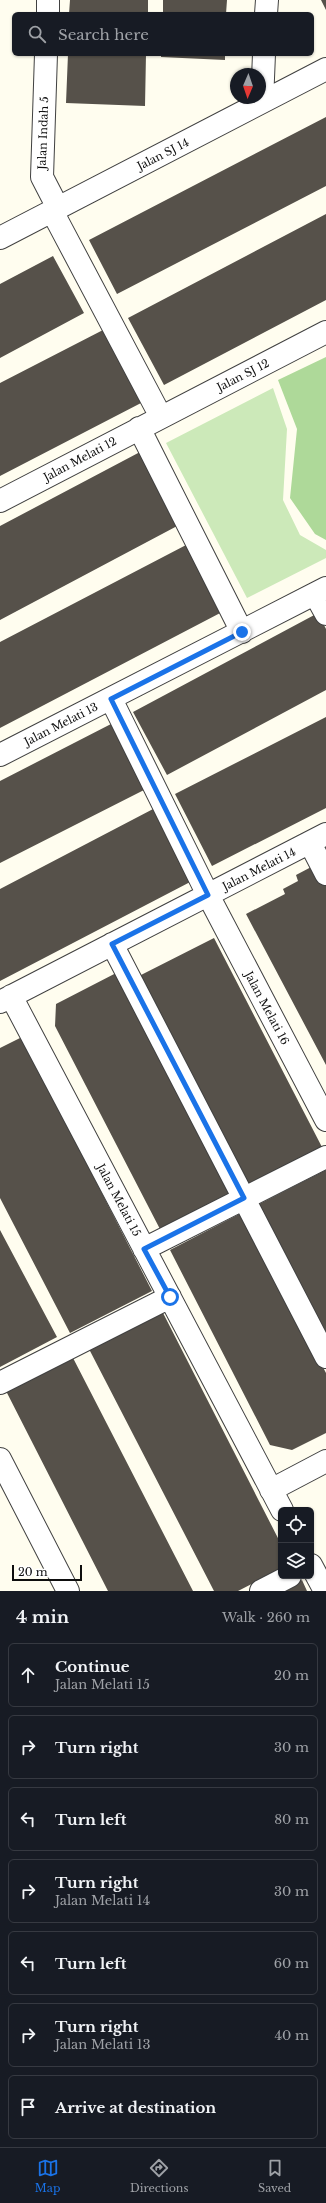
<!DOCTYPE html>
<html lang="en">
<head>
<meta charset="utf-8">
<style>
  :root { --surface:#171b24; --page:#20242c; --text:#f1f3f6; --muted:#9ea1a6; --line:#363941; --accent:#1a73e8 }
  body { margin:0; font-family:"Libre Baskerville",serif; background:var(--page); color:var(--text) }
  .controls { position:absolute; right:12px; bottom:12px; display:grid; overflow:hidden; border-radius:6px; box-shadow:0 1px 3px #0004 }
  .controls button { width:36px; height:36px; display:grid; place-items:center; padding:0; border:0; border-bottom:1px solid var(--line); background:var(--surface); color:var(--text); font:20px sans-serif }
  .compass { position:absolute; left:230px; top:68px; width:36px; height:36px; border-radius:50%; background:var(--surface); box-shadow:0 1px 3px #0004; rotate:182deg }
  .scale { position:absolute; left:12px; bottom:10px; width:70px; box-sizing:border-box; padding-left:4px; border:2px solid #0e0e0e; border-top:0; font-size:11px; line-height:14px; white-space:nowrap; color:#0e0e0e; -webkit-text-stroke:3px #fff; paint-order:stroke }
  .stop { position:absolute; width:12px; height:12px; margin:-9px; border:3px solid #1a73e8; border-radius:50%; background:#fff }
  .stop.end { background:#1a73e8; border-color:#fff; box-shadow:0 1px 4px #0008 }
  .list { margin:0; padding:0; list-style:none }
  h2 { display:flex; justify-content:space-between; align-items:center; height:52px; margin:0; padding:0 16px; font-size:17px }
  h2 small { font-size:13px; font-weight:400; color:var(--muted) }
  .list li { display:grid; grid-template-columns:26px 1fr auto; gap:12px; align-items:center; box-sizing:border-box; height:64px; margin:0 8px 8px; padding:0 8px; border:1px solid var(--line); border-radius:6px }
  .list b { display:block; font-size:15px; white-space:nowrap }
  .list p { margin:0; font-size:13px; white-space:nowrap; color:var(--muted) }
  .list em { font-size:13px; font-style:normal; color:var(--muted) }
  .icon { flex:none; width:22px; height:22px; fill:none; stroke:currentColor; stroke-width:2; stroke-linecap:round; stroke-linejoin:round }
  .map { position:relative; flex:none; width:326px; height:1591px; overflow:hidden }
  .search { position:absolute; background:var(--surface); box-shadow:0 1px 3px #0004; left:12px; right:12px; top:12px; height:44px; display:flex; align-items:center; gap:10px; box-sizing:border-box; padding:0 14px; border-radius:6px; color:var(--muted); font-size:15px }
  .sheet { height:556px; background:var(--surface) }
  nav { display:flex; justify-content:space-around; align-items:center; box-sizing:border-box; height:56px; border-top:1px solid var(--line); background:var(--surface); font-size:11px; color:var(--muted) }
  nav a { display:grid; justify-items:center; gap:2px }
  nav .on { color:var(--accent) }
  .map>svg:first-child { display:block }
  .green { fill:#cce9b9 }
  .forest { fill:#aed999 }
  .building { fill:#56514a }
  .lines { fill:none; stroke-linecap:round; stroke-linejoin:round }
  .minor-casing { stroke:#414141; stroke-width:24 }
  .minor { stroke:#fff; stroke-width:22 }
  .route { stroke:#1a73e8; stroke-width:5 }
  .labels { text-anchor:middle; stroke-width:4; stroke-linejoin:round; paint-order:stroke }
  .street-label { font-size:11px; fill:#0e0e0e; stroke:#fff }
</style>
</head>
<body>
<div class="map">
<svg width="326" height="1591" viewBox="0 0 326 1591">
  <rect width="100%" height="100%" fill="#fffdef"/>
  <path class="green" d="M273,388L287,429L283,500L300,535L326,550V558L247,598L166,443Z"/>
  <path class="forest" d="M326,357V540L315,534L290,498L297,429L278,380Z"/>
  <path class="building" d="M70,0H148V14H69Z
    M163,0H227L226,14H163Z
    M321,0H326V10Z
    M68,54H146L145,106L66,103Z
    M161,54H225V60L161,57Z
    M326,117V186L117,294L89,240Z
    M326,214V300L164,385L128,318Z
    M53,256L84,313L0,358V284Z
    M103,330L141,403L0,476V383Z
    M140,452L179,525L0,620V526Z
    M188,544L224,611L0,728V642Z
    M318,613L326,629V690L167,775L133,712Z
    M326,717V808L212,866L175,794Z
    M111,724L144,790L0,863V781Z
    M155,808L194,880L0,981V889Z
    M315,865L326,886V1065L246,914L285,894L283,889L298,881L296,875Z
    M214,938L324,1151L248,1189L139,976Z
    M120,971L235,1196L162,1233L55,1026L56,1004Z
    M22,1037L152,1291L70,1333L0,1198V1048Z
    M326,1170V1340L257,1205Z
    M243,1212L326,1373V1433L292,1450L270,1445L170,1250Z
    M0,1230L57,1337L0,1367Z
    M163,1313L281,1544V1569L238,1591H214L89,1349Z
    M72,1356L193,1591H108L5,1389Z
    M302,1580L307,1591H280Z"/>
  <g class="lines">
    <g class="minor-casing">
      <path id="minor" d="M48,14V0
        M266,14L267,0
        M46,54L42,177L58,208
        M262,102L264,54
        M52,211L161,417
        M0,238L326,69
        M139,428L242,632
        M0,501L326,332
        M315,594L326,614
        M111,699L208,895L326,1120
        M0,755L326,588
        M310,843L326,874
        M112,944L326,1357
        M11,996L282,1510
        M0,1002L326,834
        M144,1249L326,1157
        M0,1383L170,1297
        M0,1459L68,1591
        M271,1490L326,1461
        M311,1565L325,1591
        M261,1591L290,1576"/>
    </g>
    <use href="#minor" class="minor"/>
  </g>
  <g class="lines">
    <path class="route" d="M170,1297L144,1249L244,1198L112,944L208,895L111,699L242,632"/>
  </g>
  <g class="labels">
    <g class="street-label">
      <text transform="translate(43 133) rotate(-88)" y="4">Jalan Indah 5</text>
      <text transform="translate(163 154) rotate(-27)" y="4">Jalan SJ 14</text>
      <text transform="translate(243 375) rotate(-27)" y="4">Jalan SJ 12</text>
      <text transform="translate(80 459) rotate(-28)" y="4">Jalan Melati 12</text>
      <text transform="translate(61 724) rotate(-27)" y="4">Jalan Melati 13</text>
      <text transform="translate(259 869) rotate(-27)" y="4">Jalan Melati 14</text>
      <text transform="translate(267 1008) rotate(62)" y="4">Jalan Melati 16</text>
      <text transform="translate(119 1200) rotate(62)" y="4">Jalan Melati 15</text>
    </g>
  </g>
</svg>
<div class="controls">
<button><svg class="icon" aria-label="locate" viewBox="0 0 24 24"><circle cx="12" cy="12" r="6"/><path d="M12 2v4M12 18v4M2 12h4M18 12h4"/></svg></button>
<button><svg class="icon" aria-label="layers" viewBox="0 0 24 24"><path d="M12 4l9 5-9 5-9-5zM3 14l9 5 9-5"/></svg></button>
</div>
<svg class="compass" viewBox="-18 -18 36 36"><path d="M0-13l5 13h-10z" fill="#e53935"/><path d="M0 13l5-13h-10z" fill="#9ea1a6"/></svg>
<div class="scale">20 m</div>
<div class="stop" style="left:170px;top:1297px"></div>
<div class="stop end" style="left:242px;top:632px"></div>
<div class="search"><svg class="icon" aria-label="search" viewBox="0 0 24 24"><circle cx="10" cy="10" r="6"/><path d="M15 15l6 6"/></svg>Search here</div>
</div>
<section class="sheet">
<h2>4 min<small>Walk · 260 m</small></h2>
<ul class="list">
<li><svg class="icon" aria-label="ahead" viewBox="0 0 24 24"><path d="M12 20V5M6 11l6-6 6 6"/></svg><div><b>Continue</b><p>Jalan Melati 15</p></div><em>20 m</em></li>
<li><svg class="icon" aria-label="right" viewBox="0 0 24 24"><path d="M7 20v-9h11M14 6l5 5-5 5"/></svg><div><b>Turn right</b></div><em>30 m</em></li>
<li><svg class="icon" aria-label="left" viewBox="0 0 24 24"><path d="M17 20v-9H6M10 6l-5 5 5 5"/></svg><div><b>Turn left</b></div><em>80 m</em></li>
<li><svg class="icon" aria-label="right" viewBox="0 0 24 24"><path d="M7 20v-9h11M14 6l5 5-5 5"/></svg><div><b>Turn right</b><p>Jalan Melati 14</p></div><em>30 m</em></li>
<li><svg class="icon" aria-label="left" viewBox="0 0 24 24"><path d="M17 20v-9H6M10 6l-5 5 5 5"/></svg><div><b>Turn left</b></div><em>60 m</em></li>
<li><svg class="icon" aria-label="right" viewBox="0 0 24 24"><path d="M7 20v-9h11M14 6l5 5-5 5"/></svg><div><b>Turn right</b><p>Jalan Melati 13</p></div><em>40 m</em></li>
<li><svg class="icon" aria-label="arrive" viewBox="0 0 24 24"><path d="M6 21V4h12l-3 4 3 4H6"/></svg><div><b>Arrive at destination</b></div></li>
</ul>
</section>
<nav>
<a class="on"><svg class="icon" aria-label="map" viewBox="0 0 24 24"><path d="M3 6l6-2 6 2 6-2v14l-6 2-6-2-6 2zM9 4v14M15 6v14"/></svg>Map</a>
<a><svg class="icon" aria-label="directions" viewBox="0 0 24 24"><path d="M12 3l9 9-9 9-9-9zM9 14v-3h6M13 9l2 2-2 2"/></svg>Directions</a>
<a><svg class="icon" aria-label="saved" viewBox="0 0 24 24"><path d="M7 4h10v16l-5-4-5 4z"/></svg>Saved</a>
</nav>
</body>
</html>
